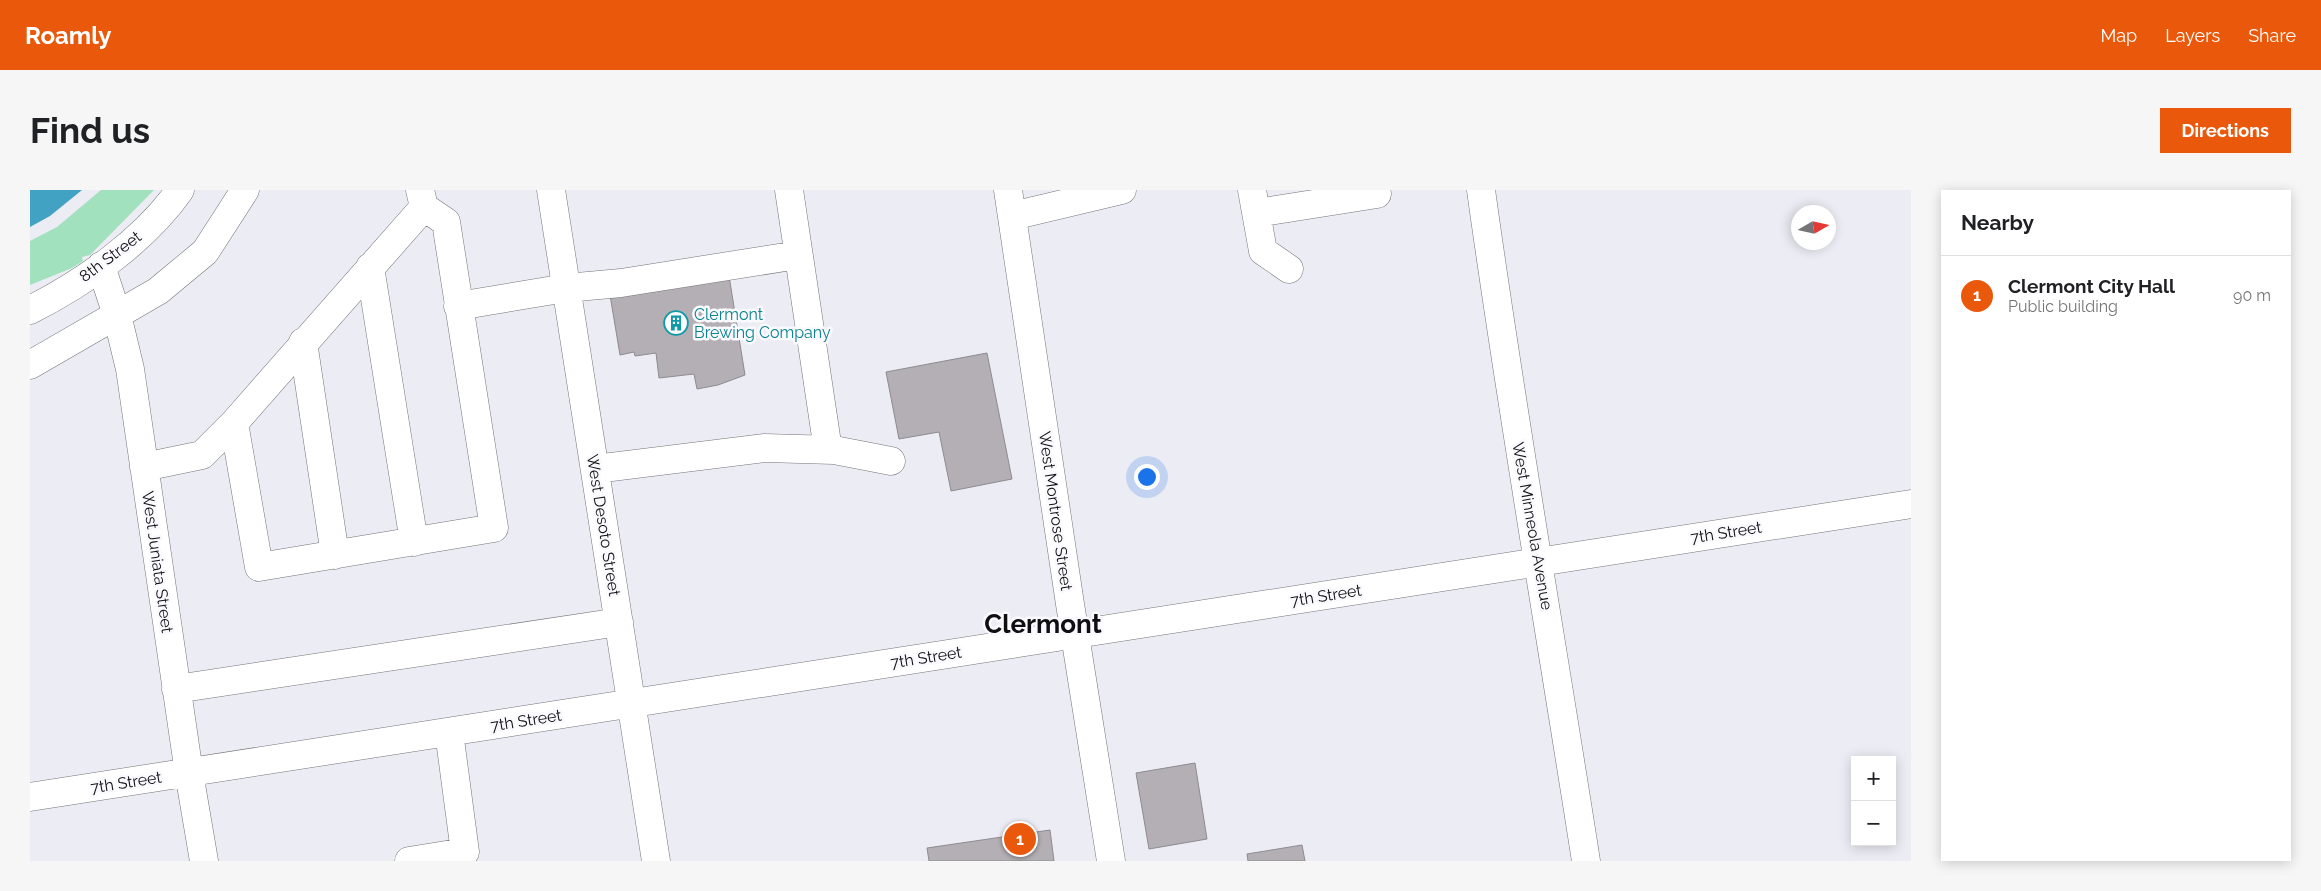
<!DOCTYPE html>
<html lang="en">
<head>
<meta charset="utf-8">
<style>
  :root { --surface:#fff; --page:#f6f6f6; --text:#202124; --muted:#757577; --line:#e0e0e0; --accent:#ea580c }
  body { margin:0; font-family:Raleway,sans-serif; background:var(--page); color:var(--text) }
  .controls { position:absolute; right:15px; bottom:15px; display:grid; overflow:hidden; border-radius:0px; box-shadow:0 2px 12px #0003 }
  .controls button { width:45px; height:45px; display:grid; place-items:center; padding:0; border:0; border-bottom:1px solid var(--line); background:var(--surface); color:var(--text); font:25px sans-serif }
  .compass { position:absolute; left:1761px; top:15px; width:45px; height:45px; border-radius:50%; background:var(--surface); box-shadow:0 2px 12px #0003; rotate:81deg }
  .you { position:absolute; left:1116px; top:286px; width:18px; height:18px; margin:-12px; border:4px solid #fff; border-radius:50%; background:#1a73e8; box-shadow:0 0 0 8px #1a73e833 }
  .badge { display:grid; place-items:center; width:32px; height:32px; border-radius:50%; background:var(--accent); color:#fff; font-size:16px; font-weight:700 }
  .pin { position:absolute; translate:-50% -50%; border:2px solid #fff; box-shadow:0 1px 5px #0006 }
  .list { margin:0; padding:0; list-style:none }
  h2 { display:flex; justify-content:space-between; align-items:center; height:65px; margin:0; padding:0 20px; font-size:21px }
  h2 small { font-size:16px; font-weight:400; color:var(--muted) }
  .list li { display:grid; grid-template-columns:32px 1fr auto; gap:15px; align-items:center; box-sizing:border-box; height:80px; padding:0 20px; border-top:1px solid var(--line) }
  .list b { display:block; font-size:19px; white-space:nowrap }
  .list p { margin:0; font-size:16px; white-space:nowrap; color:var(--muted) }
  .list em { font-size:16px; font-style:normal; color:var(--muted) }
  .map { position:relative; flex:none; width:1881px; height:671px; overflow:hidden; border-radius:0px }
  header { display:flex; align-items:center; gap:30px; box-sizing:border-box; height:70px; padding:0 25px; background:var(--accent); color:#fff }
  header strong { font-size:24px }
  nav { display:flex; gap:28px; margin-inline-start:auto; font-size:18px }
  .intro { display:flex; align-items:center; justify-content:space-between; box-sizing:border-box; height:120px; padding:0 30px }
  h1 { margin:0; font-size:35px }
  .button { padding:12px 22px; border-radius:0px; background:var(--accent); color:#fff; font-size:18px; font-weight:700 }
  main { display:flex; gap:30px; padding:0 30px }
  aside { flex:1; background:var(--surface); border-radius:0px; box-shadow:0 2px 12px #0003 }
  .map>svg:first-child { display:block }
  .green { fill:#a2e1bd }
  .water { fill:#42a2c3 }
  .building { fill:#b3afb5; stroke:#8d8a90 }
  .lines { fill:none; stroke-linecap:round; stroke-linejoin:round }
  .minor-casing { stroke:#74747a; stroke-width:29 }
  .minor { stroke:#fff; stroke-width:28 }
  .labels { text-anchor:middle; stroke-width:5; stroke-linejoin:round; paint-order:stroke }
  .street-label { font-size:16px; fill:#0f0f12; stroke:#fafafe }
  .culture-label { font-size:16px; fill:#0d838f; stroke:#fafafe; text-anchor:start }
  .town-label { font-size:26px; font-weight:bold; fill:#0f0f12; stroke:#fafafe }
</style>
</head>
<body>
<header>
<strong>Roamly</strong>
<nav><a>Map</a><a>Layers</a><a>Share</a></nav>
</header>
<div class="intro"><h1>Find us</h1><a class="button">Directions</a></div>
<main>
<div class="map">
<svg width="1881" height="671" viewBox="0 0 1881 671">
  <rect width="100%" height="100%" fill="#ececf4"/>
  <path class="green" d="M71,0H124L60,65L52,67L53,71L42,78L0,95V51L27,37Z"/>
  <path class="water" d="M0,0H52L20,26L0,37Z"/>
  <path class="building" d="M699,86L715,185L688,195L667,199L664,184L629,188L626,163L605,166L604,162L590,165L580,105Z
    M957,163L982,289L921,301L909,242L869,249L856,182Z
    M1165,573L1177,649L1119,659L1106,583Z
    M1020,640L1024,671H899L897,658Z
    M1272,655L1275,671H1218L1217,664Z"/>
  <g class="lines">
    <g class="minor-casing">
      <path id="minor" d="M521,0L626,671
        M759,0L798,260
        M978,0L1040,414L1081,671
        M1222,0L1233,61L1259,79
        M1451,0C1482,224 1521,447 1556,671
        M1227,23L1347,4L1346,0
        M982,26L1092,0
        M71,76L87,125L100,179L159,583L174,671
        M340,77L384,352
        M428,116L536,98L591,93L768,65
        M0,120C54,93 115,50 150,0
        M273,152L305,365
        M0,175L128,101L175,62L215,0
        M204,233L229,377L464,338L416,32L394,17
        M114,277L172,265L204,233L394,17L390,0
        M565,279L735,258L804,260L861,271
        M146,499L589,432
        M0,607L1881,314
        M379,671L435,662L419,542"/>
    </g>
    <use href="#minor" class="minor"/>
  </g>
  <defs>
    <g id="building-ring" transform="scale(1.25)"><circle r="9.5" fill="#fafafe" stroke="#0f9aa8" stroke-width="1.5"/><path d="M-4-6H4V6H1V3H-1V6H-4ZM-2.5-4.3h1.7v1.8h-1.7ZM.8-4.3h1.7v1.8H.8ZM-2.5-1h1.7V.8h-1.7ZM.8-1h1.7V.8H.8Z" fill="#0f9aa8"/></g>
  </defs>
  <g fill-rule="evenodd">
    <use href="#building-ring" x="646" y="133"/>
  </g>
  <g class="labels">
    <g class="street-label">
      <text transform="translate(80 66) rotate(-37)" y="6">8th Street</text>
      <text transform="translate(1026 321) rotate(82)" y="6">West Montrose Street</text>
      <text transform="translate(574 335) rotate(81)" y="6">West Desoto Street</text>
      <text transform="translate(1503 336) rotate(80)" y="6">West Minneola Avenue</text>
      <text transform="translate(1696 342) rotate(-9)" y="6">7th Street</text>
      <text transform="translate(128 372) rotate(82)" y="6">West Juniata Street</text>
      <text transform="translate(1296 405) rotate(-9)" y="6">7th Street</text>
      <text transform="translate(896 467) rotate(-9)" y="6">7th Street</text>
      <text transform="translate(496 530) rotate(-9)" y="6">7th Street</text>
      <text transform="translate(96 592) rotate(-9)" y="6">7th Street</text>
    </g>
    <g class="culture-label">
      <text x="664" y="130">Clermont<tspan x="664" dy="18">Brewing Company</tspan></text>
    </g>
    <g class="town-label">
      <text x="1013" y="443">Clermont</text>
    </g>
  </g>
</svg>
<div class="controls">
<button>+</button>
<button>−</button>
</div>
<svg class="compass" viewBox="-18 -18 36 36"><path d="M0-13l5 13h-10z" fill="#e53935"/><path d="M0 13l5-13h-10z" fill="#757577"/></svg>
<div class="you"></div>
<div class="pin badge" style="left:990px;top:649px">1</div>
</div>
<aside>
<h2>Nearby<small></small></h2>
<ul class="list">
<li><span class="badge">1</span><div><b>Clermont City Hall</b><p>Public building</p></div><em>90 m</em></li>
</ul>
</aside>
</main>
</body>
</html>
